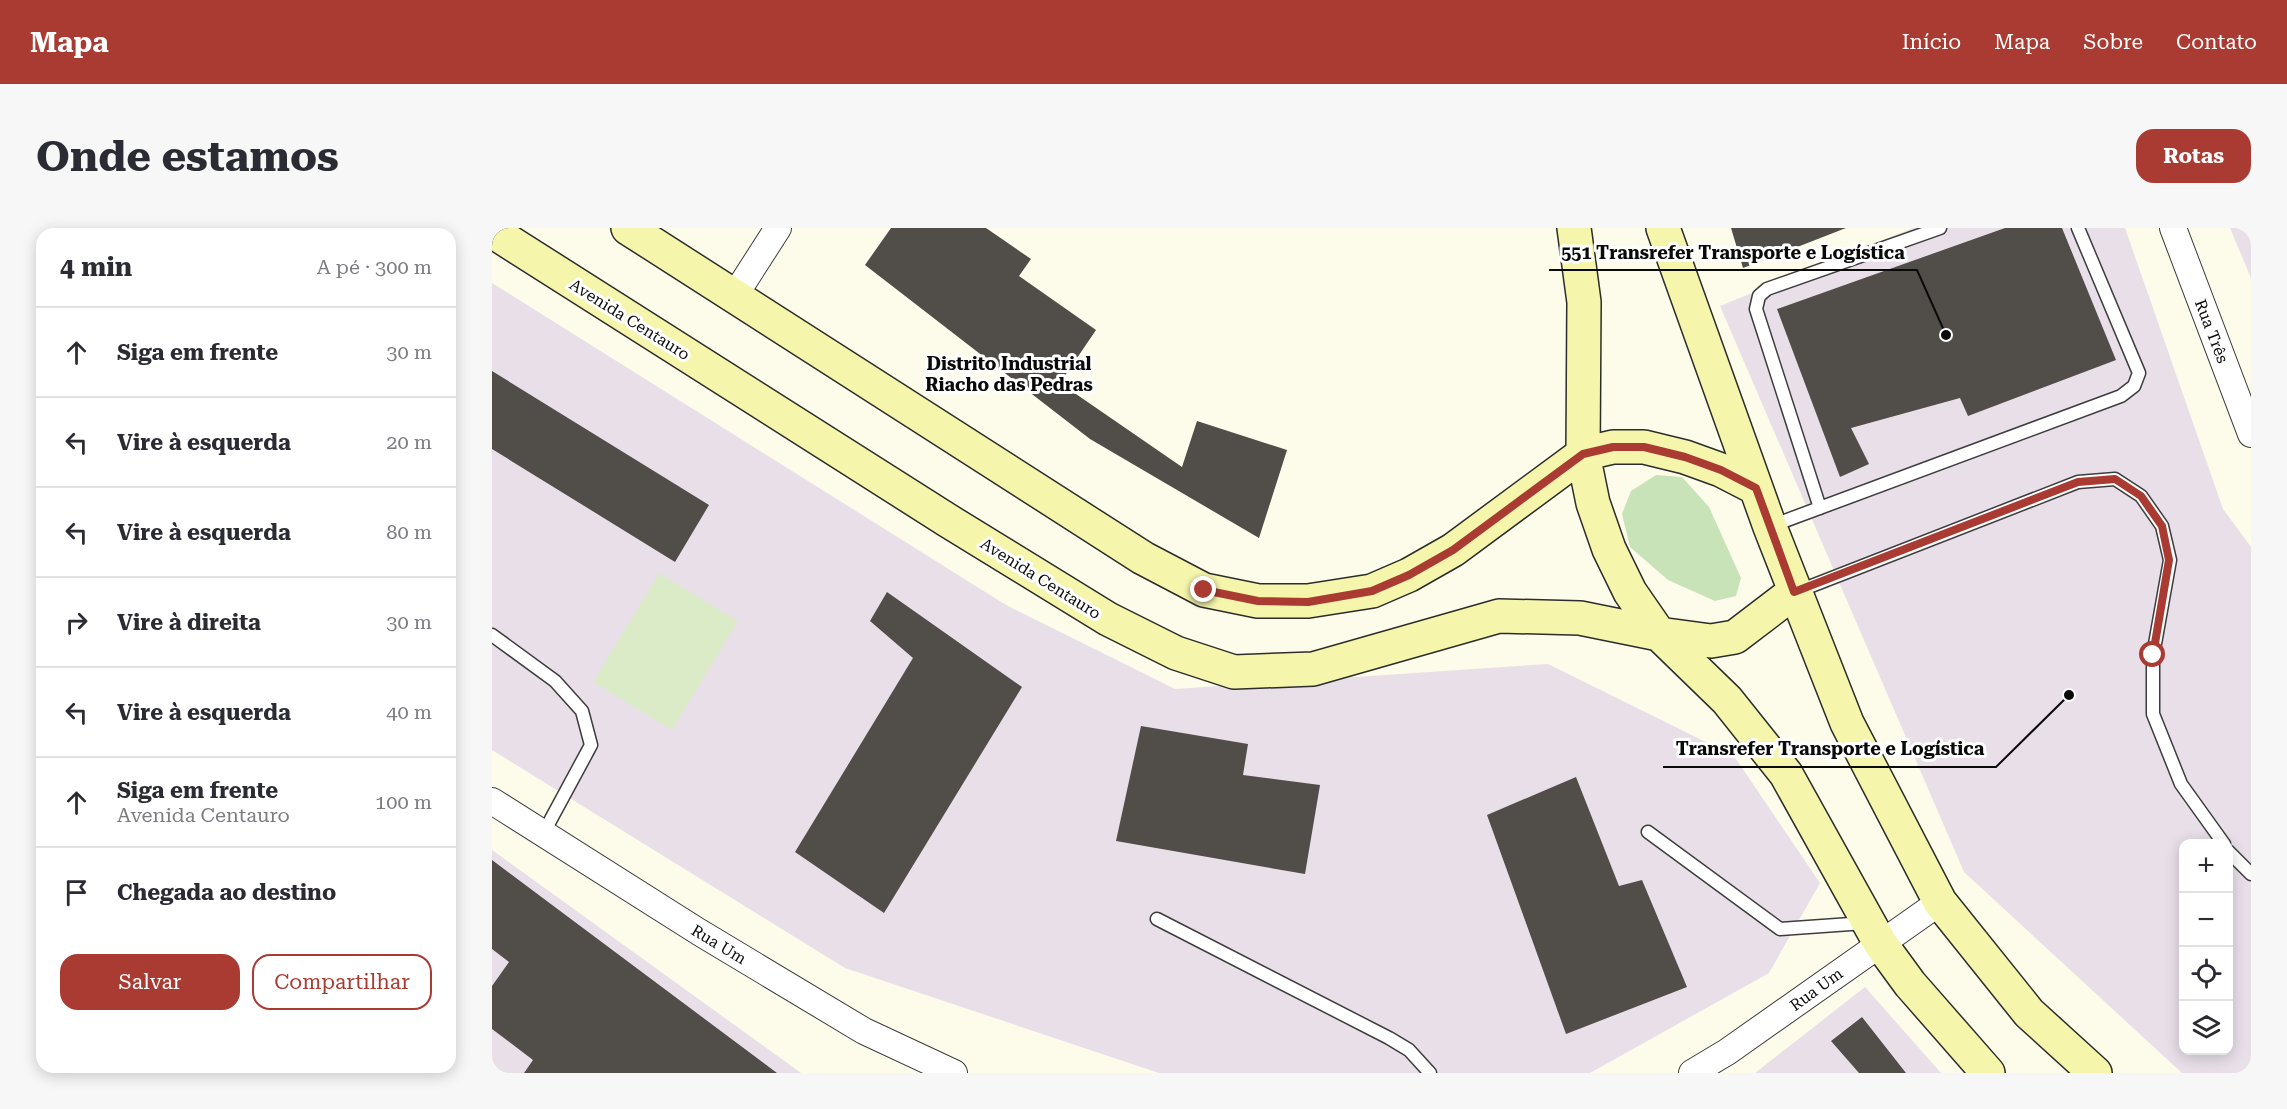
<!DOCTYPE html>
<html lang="pt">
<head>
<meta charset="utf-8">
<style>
  :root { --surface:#fff; --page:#f7f7f7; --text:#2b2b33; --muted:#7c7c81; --line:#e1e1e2; --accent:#aa3b32 }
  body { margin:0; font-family:"Roboto Serif",serif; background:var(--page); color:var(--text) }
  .controls { position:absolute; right:18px; bottom:18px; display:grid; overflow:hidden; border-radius:12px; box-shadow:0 3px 15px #0003 }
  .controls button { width:54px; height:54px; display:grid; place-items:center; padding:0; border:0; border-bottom:2px solid var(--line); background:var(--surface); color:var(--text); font:30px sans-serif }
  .stop { position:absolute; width:18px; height:18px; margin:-14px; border:4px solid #aa3b32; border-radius:50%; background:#fff }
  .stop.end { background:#aa3b32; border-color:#fff; box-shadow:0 2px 6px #0008 }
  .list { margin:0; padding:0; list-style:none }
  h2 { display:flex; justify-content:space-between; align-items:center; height:78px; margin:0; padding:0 24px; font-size:26px }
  h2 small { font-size:20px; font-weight:400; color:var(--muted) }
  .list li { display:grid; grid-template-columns:39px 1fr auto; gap:18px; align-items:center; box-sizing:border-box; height:90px; padding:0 24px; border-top:2px solid var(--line) }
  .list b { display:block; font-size:22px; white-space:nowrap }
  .list p { margin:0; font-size:20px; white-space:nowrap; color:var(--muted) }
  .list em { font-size:20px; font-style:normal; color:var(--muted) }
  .actions { display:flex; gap:12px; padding:18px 24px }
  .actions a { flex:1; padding:14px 0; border:2px solid var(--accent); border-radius:18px; text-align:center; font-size:21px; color:var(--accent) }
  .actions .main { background:var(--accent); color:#fff }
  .icon { flex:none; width:33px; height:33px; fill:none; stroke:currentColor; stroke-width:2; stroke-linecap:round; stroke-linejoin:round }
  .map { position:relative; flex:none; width:1759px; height:845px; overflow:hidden; border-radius:18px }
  header { display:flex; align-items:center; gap:36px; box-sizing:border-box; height:84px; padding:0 30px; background:var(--accent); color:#fff }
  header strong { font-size:28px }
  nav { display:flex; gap:33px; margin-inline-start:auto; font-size:21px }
  .intro { display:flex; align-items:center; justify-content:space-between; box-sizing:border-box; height:144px; padding:0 36px }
  h1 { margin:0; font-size:42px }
  .button { padding:15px 27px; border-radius:18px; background:var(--accent); color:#fff; font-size:21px; font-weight:700 }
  main { display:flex; gap:36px; padding:0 36px }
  aside { flex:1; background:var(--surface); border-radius:18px; box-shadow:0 3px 15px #0003 }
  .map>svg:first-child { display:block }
  .industrial { fill:#e8dfe8; fill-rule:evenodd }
  .green { fill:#c8e3b7 }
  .pitch { fill:#dbebc8 }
  .building { fill:#514d48 }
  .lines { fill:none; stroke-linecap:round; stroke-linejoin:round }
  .lane-casing { stroke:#3d3d3d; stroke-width:15 }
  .street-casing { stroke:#3d3d3d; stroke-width:28 }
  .secondary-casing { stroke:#2c2c2c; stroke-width:36 }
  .lane { stroke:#fff; stroke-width:12 }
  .street { stroke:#fff; stroke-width:26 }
  .secondary { stroke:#f5f6ab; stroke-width:33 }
  .route { stroke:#aa3b32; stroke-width:8 }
  .labels { text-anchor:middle; stroke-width:6; stroke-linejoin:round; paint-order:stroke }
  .street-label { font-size:16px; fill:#0a0a0a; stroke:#fff }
  .neighbourhood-label { font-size:18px; font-weight:bold; fill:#0a0a0a; stroke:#fff }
  .leader { fill:none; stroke:#0a0a0a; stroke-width:2 }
  .callout-dot { fill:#0a0a0a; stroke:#fff; stroke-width:2 }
  .callout-label { font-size:18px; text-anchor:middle; font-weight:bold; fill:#0a0a0a; stroke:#fff; stroke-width:6; stroke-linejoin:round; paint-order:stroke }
</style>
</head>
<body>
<header>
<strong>Mapa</strong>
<nav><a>Início</a><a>Mapa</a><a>Sobre</a><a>Contato</a></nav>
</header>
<div class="intro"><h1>Onde estamos</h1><a class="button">Rotas</a></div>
<main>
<aside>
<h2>4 min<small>A pé · 300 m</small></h2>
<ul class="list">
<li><svg class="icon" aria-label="ahead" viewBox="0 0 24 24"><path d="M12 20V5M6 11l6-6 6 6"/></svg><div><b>Siga em frente</b></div><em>30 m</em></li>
<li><svg class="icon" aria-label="left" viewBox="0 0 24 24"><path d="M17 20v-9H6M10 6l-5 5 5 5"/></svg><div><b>Vire à esquerda</b></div><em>20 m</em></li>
<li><svg class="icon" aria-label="left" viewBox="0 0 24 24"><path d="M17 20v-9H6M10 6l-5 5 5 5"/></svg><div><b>Vire à esquerda</b></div><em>80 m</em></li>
<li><svg class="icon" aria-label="right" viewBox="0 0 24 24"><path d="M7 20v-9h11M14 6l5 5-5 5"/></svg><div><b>Vire à direita</b></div><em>30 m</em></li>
<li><svg class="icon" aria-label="left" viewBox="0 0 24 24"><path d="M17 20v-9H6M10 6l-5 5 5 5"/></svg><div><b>Vire à esquerda</b></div><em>40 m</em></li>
<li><svg class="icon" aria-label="ahead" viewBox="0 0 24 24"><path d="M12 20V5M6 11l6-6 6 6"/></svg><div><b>Siga em frente</b><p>Avenida Centauro</p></div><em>100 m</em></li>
<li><svg class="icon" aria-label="arrive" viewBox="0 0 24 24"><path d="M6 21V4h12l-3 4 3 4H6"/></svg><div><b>Chegada ao destino</b></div></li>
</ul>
<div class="actions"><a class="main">Salvar</a><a>Compartilhar</a></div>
</aside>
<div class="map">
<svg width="1759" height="845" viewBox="0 0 1759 845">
  <rect width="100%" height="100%" fill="#fdfbe9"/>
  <path class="industrial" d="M1421,0H1633L1731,281L1759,319V845H1690L1472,644L1228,78ZM1692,616H1736V822H1692Z
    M1738,0H1759V50Z
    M0,55L514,377L683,461L1056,436L1242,528L1328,655L1277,745L1098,845H667L353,740L0,522Z
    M0,622L309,845H0Z
    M1373,759L1449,845H1263Z"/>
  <path class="green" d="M1164,247L1190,249L1217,279L1249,350L1244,368L1223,373L1176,352L1138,319L1130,286L1139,263Z"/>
  <path class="pitch" d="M167,345L246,393L180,502L101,454Z"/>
  <path class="building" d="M399,0H494L539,31L527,48L604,102L568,155L690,239L705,193L795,222L767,310L598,211L373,37Z
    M1239,0H1354L1251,40Z
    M1513,0H1570L1624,132L1476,188L1468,170L1359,200L1377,236L1348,249L1285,81Z
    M0,143L217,277L183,334L0,221Z
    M395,364L530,459L392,685L303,624L421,430L378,393Z
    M649,498L756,516L751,547L828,557L813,646L624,613Z
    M1084,549L1127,658L1150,652L1195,759L1074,806L995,587Z
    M0,632L285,845H32L41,832L0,801V758L17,734L0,721Z
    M1370,789L1414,845H1367L1339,813Z"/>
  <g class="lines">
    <g class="lane-casing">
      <path id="lane" d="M1328,280L1264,81L1267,68L1275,61L1448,0
        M1279,298L1629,168L1642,158L1647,145L1586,0
        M1304,364L1586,254L1623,251L1649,268L1670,298L1678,332L1661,427V486L1689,556L1732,616
        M0,407L63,453L90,483L99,517L51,606
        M1156,604L1288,701L1373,695
        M1736,623L1759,646
        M665,691L897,810L917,822L938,845"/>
    </g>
    <g class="street-casing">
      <path id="street" d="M1681,0L1759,206
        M243,67L286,0
        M0,573L207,704L372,803L462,845
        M1200,845L1235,824L1448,674"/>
    </g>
    <g class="secondary-casing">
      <path id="secondary" d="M136,0L651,330L712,362L766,373H816L880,363L917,347L961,322L1091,226L1121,219H1152L1193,229L1229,242L1264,260
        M1082,0L1092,74L1091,226L1101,275L1117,321L1138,364L1167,406L1235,472L1294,546L1388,715L1418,756L1496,845
        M1171,0L1278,299L1355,495L1448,674L1537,785L1603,845
        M0,3L455,292L616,391L684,425L742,444L821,441L1007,388L1088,390L1167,406L1219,413L1243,409L1302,364"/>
    </g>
    <use href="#lane" class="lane"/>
    <use href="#street" class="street"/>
    <use href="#secondary" class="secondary"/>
  </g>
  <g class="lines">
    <path class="route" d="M712,362L766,373L816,374L880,363L917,347L961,322L1091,226L1121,219H1152L1193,229L1229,242L1264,260L1302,364L1586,254L1623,251L1649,268L1670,298L1677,332L1661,427"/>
  </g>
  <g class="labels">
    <g class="street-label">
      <text transform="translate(138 91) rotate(32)" y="6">Avenida Centauro</text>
      <text transform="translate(1720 103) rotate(69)" y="6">Rua Três</text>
      <text transform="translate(549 350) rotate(32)" y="6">Avenida Centauro</text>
      <text transform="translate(227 716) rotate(31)" y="6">Rua Um</text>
      <text transform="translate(1324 761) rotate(-36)" y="6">Rua Um</text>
    </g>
    <g class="neighbourhood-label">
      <text x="517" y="142">Distrito Industrial<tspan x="517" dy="21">Riacho das Pedras</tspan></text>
    </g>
  </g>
  <path class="leader" d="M1454 107L1425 42H1057M1577 467L1504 539H1171"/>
  <g class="callout-dot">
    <circle cx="1454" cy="107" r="6"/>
    <circle cx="1577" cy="467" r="6"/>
  </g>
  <g class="callout-label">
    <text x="1241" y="31">551 Transrefer Transporte e Logística</text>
    <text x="1338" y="527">Transrefer Transporte e Logística</text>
  </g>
</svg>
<div class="controls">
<button>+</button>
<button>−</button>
<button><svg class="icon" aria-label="locate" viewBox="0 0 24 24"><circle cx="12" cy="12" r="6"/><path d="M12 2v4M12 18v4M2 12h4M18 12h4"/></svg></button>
<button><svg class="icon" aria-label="layers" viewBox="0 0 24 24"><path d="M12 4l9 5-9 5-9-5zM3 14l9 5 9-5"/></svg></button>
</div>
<div class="stop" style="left:1661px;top:427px"></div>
<div class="stop end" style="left:712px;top:362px"></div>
</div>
</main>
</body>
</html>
